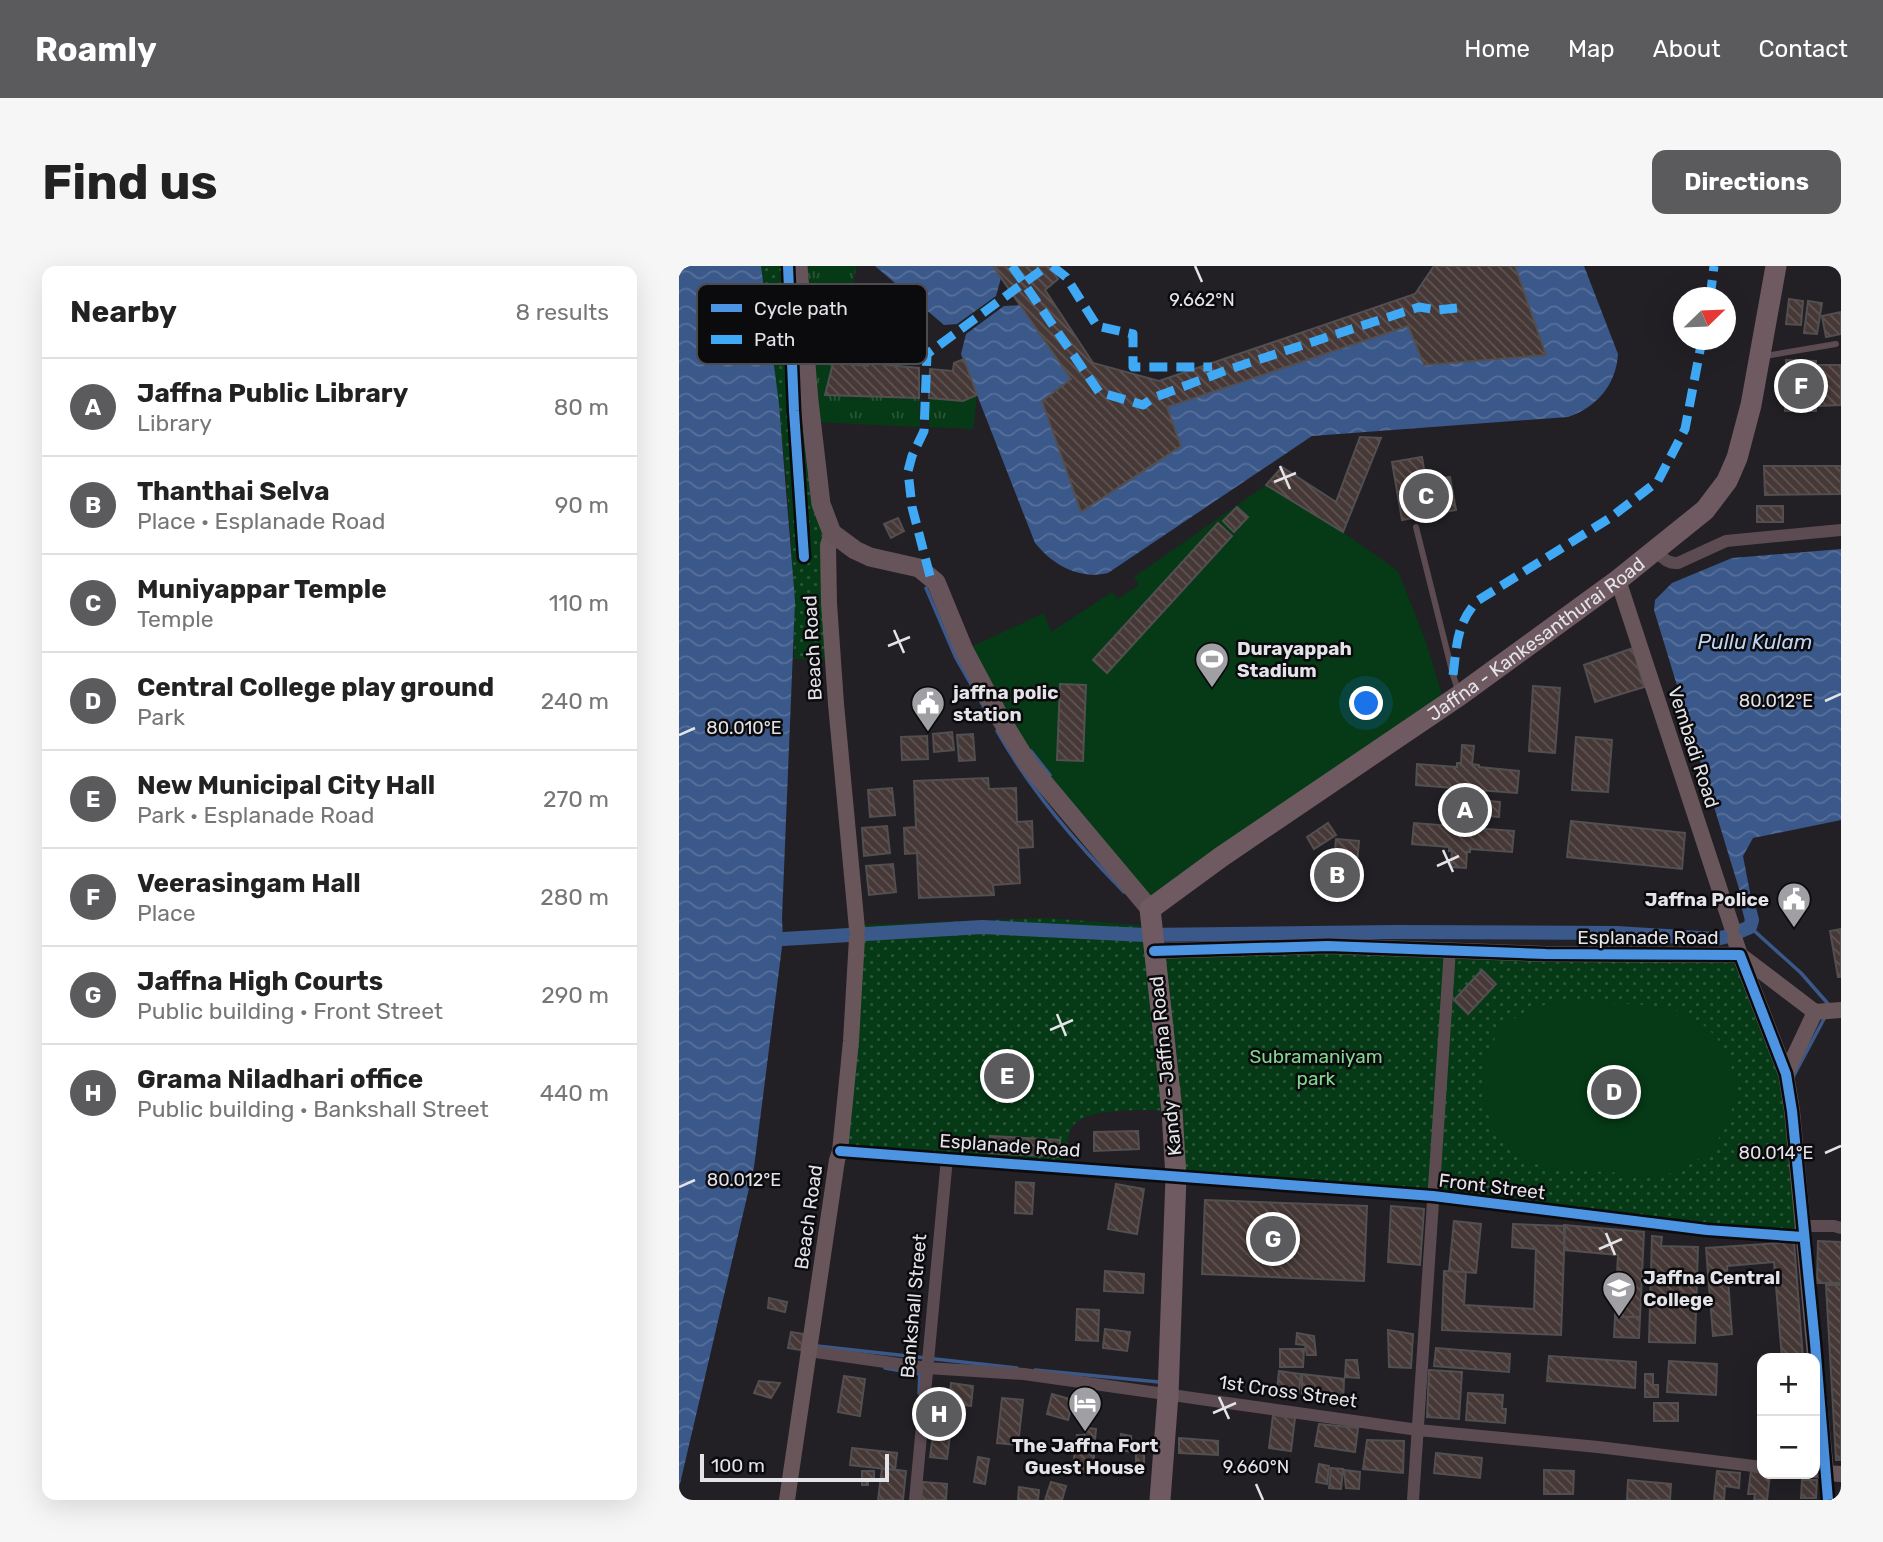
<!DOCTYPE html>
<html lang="en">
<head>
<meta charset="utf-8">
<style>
  :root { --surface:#fff; --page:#f6f6f6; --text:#222; --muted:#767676; --line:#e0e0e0; --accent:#5b5a5c }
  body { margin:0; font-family:Rubik,sans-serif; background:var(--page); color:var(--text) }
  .controls { position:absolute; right:21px; bottom:21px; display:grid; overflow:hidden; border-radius:14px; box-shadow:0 7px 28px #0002 }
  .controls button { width:63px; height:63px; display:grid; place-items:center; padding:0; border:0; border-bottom:2px solid var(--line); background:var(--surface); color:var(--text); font:35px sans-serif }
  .compass { position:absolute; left:994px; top:21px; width:63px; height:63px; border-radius:50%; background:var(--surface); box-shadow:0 7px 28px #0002; rotate:67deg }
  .scale { position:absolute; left:21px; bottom:18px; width:189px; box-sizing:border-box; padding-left:7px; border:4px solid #e4e3e8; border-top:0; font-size:19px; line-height:24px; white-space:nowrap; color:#e4e3e8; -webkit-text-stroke:5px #0b0a0d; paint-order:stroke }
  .you { position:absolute; left:688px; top:438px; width:24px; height:24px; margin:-18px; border:5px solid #fff; border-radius:50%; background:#1a73e8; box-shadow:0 0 0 10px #1a73e833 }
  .badge { display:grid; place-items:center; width:46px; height:46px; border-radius:50%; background:var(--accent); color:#fff; font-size:23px; font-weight:700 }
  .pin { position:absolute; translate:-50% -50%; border:4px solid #fff; box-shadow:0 2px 7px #0006 }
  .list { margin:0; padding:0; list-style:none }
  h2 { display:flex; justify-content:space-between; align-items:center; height:91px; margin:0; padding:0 28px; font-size:30px }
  h2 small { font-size:23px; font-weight:400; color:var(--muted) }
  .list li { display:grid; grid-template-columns:46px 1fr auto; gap:21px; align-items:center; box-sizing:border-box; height:98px; padding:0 28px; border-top:2px solid var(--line) }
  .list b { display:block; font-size:26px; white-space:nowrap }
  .list p { margin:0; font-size:23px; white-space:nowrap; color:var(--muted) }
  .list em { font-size:23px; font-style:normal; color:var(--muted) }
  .map { position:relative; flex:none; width:1162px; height:1234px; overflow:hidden; border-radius:14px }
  header { display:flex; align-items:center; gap:42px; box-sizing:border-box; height:98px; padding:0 35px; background:var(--accent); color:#fff }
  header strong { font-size:33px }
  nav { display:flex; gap:38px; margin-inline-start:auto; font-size:24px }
  .intro { display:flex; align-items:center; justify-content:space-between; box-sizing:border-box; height:168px; padding:0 42px }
  h1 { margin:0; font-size:49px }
  .button { padding:18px 32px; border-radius:14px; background:var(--accent); color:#fff; font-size:24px; font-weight:700 }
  main { display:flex; gap:42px; padding:0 42px }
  aside { flex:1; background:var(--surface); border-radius:14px; box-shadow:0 7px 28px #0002 }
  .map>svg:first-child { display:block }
  .grass { fill:url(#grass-tufts) }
  .park { fill:url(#park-dots) }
  .pitch { fill:#063916 }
  .water { fill:url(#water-waves) }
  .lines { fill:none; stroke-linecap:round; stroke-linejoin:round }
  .stream { stroke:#3b588a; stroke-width:3.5 }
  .canal { stroke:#3b588a; stroke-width:14 }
  .building { fill:url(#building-back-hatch); stroke:#524f50; stroke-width:2 }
  .lane { stroke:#5c4c51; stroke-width:6 }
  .street { stroke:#5c4c51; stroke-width:12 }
  .secondary { stroke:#69565b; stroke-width:16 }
  .primary { stroke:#67545b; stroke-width:19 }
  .highway { stroke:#6e5a60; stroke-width:21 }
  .quiet { stroke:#3fa9f5; stroke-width:9; stroke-dasharray:18 9; stroke-linecap:butt }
  .cycleway-casing { stroke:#0b0a0d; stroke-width:15 }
  .cycleway { stroke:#4d94e3; stroke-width:10 }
  .ticks { fill:none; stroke:#e4e3e8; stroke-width:2.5 }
  .labels { text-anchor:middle; stroke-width:5; stroke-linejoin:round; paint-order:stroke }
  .street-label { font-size:19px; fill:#e4e3e8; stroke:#0b0a0d }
  .poi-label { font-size:19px; font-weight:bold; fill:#e4e3e8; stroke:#0b0a0d; text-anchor:start }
  .park-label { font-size:19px; fill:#84d691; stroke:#0b0a0d }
  .water-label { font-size:21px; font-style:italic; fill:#bed2f2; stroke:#0b0a0d }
  .key { fill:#0b0a0d; stroke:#4c4b4f; stroke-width:2 }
  .key-label { font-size:19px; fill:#e4e3e8 }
  .ticks-label { font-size:18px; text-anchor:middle; fill:#e4e3e8; stroke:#0b0a0d; stroke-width:5; stroke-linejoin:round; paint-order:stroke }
</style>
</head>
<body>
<header>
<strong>Roamly</strong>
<nav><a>Home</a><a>Map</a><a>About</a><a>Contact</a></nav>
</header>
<div class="intro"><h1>Find us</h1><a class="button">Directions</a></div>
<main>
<aside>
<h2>Nearby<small>8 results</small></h2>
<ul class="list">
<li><span class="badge">A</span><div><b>Jaffna Public Library</b><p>Library</p></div><em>80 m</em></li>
<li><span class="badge">B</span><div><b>Thanthai Selva</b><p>Place · Esplanade Road</p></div><em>90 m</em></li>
<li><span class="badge">C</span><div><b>Muniyappar Temple</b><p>Temple</p></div><em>110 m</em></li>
<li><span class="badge">D</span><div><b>Central College play ground</b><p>Park</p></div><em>240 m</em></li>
<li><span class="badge">E</span><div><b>New Municipal City Hall</b><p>Park · Esplanade Road</p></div><em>270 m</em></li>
<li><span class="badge">F</span><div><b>Veerasingam Hall</b><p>Place</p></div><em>280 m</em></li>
<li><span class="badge">G</span><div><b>Jaffna High Courts</b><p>Public building · Front Street</p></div><em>290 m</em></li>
<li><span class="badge">H</span><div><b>Grama Niladhari office</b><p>Public building · Bankshall Street</p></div><em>440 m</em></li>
</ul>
</aside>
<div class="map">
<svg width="1162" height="1234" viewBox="0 0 1162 1234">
  <defs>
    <pattern id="grass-tufts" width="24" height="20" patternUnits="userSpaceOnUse" patternTransform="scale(1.75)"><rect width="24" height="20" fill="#063916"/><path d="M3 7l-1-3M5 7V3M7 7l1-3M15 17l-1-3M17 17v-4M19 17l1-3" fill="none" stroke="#2a5638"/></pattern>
    <pattern id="park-dots" width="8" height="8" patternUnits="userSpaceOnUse" patternTransform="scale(1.75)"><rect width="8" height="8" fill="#063916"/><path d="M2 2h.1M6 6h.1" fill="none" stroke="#2a5638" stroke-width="1.8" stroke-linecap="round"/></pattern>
    <pattern id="water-waves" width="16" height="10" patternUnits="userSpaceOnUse" patternTransform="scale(1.75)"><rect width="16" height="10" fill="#3b588a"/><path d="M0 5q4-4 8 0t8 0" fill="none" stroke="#57709a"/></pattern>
    <pattern id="building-back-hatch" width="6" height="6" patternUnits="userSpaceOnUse" patternTransform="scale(1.75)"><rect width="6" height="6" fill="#453836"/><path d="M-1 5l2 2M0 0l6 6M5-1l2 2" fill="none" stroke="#605553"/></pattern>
  </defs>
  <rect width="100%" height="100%" fill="#222025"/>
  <path class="grass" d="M119,0H178L146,128L240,132L241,161L134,156Z
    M298,129L294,163L250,161V132L284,135Z"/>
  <path class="park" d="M82,0H119L142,238L154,394L115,393C117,262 99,130 82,0Z
    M367,652L472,660L475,684L1061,689L1107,808L1124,971L754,930L497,911L492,845C469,844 403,840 392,863C387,873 388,889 387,901L161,885L178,659Z"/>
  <path class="pitch" d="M587,219L664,266L719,305L747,376L766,439L471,643L350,499L285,384L365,347L372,366L433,326L439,333L460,319L455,311Z
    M876,736C909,738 974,735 1002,746C1074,776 1072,870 1003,903C981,914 954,908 930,906C902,904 867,907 842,891C799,861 788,796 828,758C842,746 859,741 876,736Z"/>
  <path class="water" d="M0,0H82L100,138L116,335L103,652L104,673L75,901L0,1222Z
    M196,0H314L322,12L317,30L278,58L265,59Z
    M836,0H905L939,88C937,119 918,141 889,151L633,170L429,307C400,314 374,299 356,277L282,88L287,68L325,40L341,39L392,113L363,135L402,245L501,181L488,141L729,60L746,99L867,89Z
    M1162,283V554L1074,572L1064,590L1073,637L1065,639L975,344L976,334L993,317L1053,292Z"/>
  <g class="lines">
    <path class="stream" d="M247,322L277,392L306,443
      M318,465C352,525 397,577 445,626
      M352,485L371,509
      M1071,661L1122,707L1151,740
      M1113,813L1146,751
      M138,1080L338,1102
      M206,1102L241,1108L240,1127
      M356,1104L480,1116"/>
    <path class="canal" d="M104,673L303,661L466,669L717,666L937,667L1037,673L1050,670L1071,661L1073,654L1069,638"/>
  </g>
  <path class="building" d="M314,0H370L379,13L366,24L414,97L480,115L736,28L755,0H836L867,89L745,99L729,60L488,141L502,180L402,246L363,135L392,113Z
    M1110,33L1124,35L1122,59L1107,58Z
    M1129,35L1143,37L1138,68L1125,67Z
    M1162,46V68L1147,71L1143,50Z
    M193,90L209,93L208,99L240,102V132L146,129L154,97L189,100Z
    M285,93L298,129L284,135L250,132L251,103L274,105L275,97Z
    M1107,94L1137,95V145H1106Z
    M1139,99H1162V139L1140,140Z
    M681,171L702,172L664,266L587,219L603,201L657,236Z
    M743,191L747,215L771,211L777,244L723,254L713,196Z
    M1085,200H1162V228L1086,229Z
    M1078,240H1104V256H1078Z
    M558,241L569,251L555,266L544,255Z
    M219,252L225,265L212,272L205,258Z
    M539,257L553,270L428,407L414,394Z
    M954,382L965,421L916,436L905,399Z
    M381,418L407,419L404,495L378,494Z
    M854,420L881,422L876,487L850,485Z
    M273,466L275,484L255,486L254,468Z
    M294,468L296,494L280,495L278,469Z
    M248,470L249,493L223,494L222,471Z
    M897,471L933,474L929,526L893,524Z
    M783,479L795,480L793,498L800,499V501L840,505L838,527L798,524L797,534L821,536L820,551L795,549L794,562L835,565L833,586L791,583V586H788L787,602L772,601L773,585H770V581L733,578L735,557L773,560V548L763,547L764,533L775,534L776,522L737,519L738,498L778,501V497H782Z
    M309,512L310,523L337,522L338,556L353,555L354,581L339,582L341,617L314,619L315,629L240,632L238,587L226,588L225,562L237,561L235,515Z
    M213,522L216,549L191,551L189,524Z
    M892,555L1006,567L1003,603L888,591Z
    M649,557L657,569L635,583L628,571Z
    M208,560L211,587L185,590L183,562Z
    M657,573L680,575L678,598L655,596Z
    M214,598L217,626L190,629L187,600Z
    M1162,663V711H1159L1151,665Z
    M803,704L817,718L789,748L775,734Z
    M459,865L460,883L415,885V866Z
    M311,870L381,874L380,891L310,887Z
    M133,907L141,908L140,931L131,930Z
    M337,916L355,917L353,948L336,947Z
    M437,918L465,923L458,968L429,963Z
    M526,934L688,940L685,1015L523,1008Z
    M712,940L745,943L741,999L709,996Z
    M775,955L802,958L797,1007L770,1005Z
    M834,958L886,960L882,1069L763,1064L765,1005L787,1006L785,1039L855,1043L857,983L833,981Z
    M885,959L965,966L961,1051H936L939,989L885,984Z
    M973,970L983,971L982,980L1019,981L1016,1077L970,1076Z
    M1139,975L1162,976V1017H1138Z
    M1115,976L1124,1092H1103L1095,996L1048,1000L1053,1068L1034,1070L1027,982Z
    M426,1005L465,1008L464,1027L425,1025Z
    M1147,1019H1162V1194H1157Z
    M90,1032L108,1036L106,1046L89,1042Z
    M398,1043L420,1044L419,1075L397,1074Z
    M936,1051H961L960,1072L935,1071Z
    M426,1063L451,1066L448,1085L424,1082Z
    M709,1064L734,1068L732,1102L710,1101Z
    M112,1066L125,1068L122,1084L109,1082Z
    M618,1067L635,1070L637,1089H628L626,1079L617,1078Z
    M757,1082L831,1088L830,1106L755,1100Z
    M601,1083H625L624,1101H601Z
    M870,1090L957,1096L956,1122L868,1115Z
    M667,1094H678L680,1112L666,1111Z
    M990,1095L1038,1098L1037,1129L988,1126Z
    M750,1104L783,1106L780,1153L748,1151Z
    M600,1105L622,1108L620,1126L598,1124Z
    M623,1108L665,1113L664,1139L623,1131Z
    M966,1108H974V1119H979V1131H966Z
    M165,1110L186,1113L181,1150L159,1146Z
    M80,1115L101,1117L92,1132L75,1127Z
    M272,1117L294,1120L292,1140L270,1138Z
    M789,1127L824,1129L823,1143H827L826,1157L787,1154Z
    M373,1128L394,1134L389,1154L368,1148Z
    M323,1132L344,1134L339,1179L318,1177Z
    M975,1137H999V1155H975Z
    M269,1143L278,1144L276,1162L268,1161Z
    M594,1149L616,1152L612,1185L590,1182Z
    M640,1158L679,1162L676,1186L636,1180Z
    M255,1160L272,1162L268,1193L251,1191Z
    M408,1162L417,1163L415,1186L396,1185L398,1169H405Z
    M442,1168L452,1170L453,1186L440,1184Z
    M500,1172L539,1175V1189L500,1187Z
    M688,1174L725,1175L724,1207L684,1203Z
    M173,1182L218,1187L216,1204L171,1199Z
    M396,1185L415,1186V1207L393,1205Z
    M457,1186H465V1203H457Z
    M757,1187L803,1192L801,1212L755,1207Z
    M299,1191L310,1193L306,1218L295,1216Z
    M640,1198L650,1200L648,1218L637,1216Z
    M203,1202L227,1205L224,1234H199Z
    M652,1202L664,1203L662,1223L650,1222Z
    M665,1204L681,1206L680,1223L667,1222Z
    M865,1204L895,1205L894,1228H865Z
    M183,1205H195V1215H189V1219H183Z
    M1038,1205L1061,1207L1060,1222L1046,1220L1045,1234H1035Z
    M1072,1205L1091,1208L1088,1234H1075L1076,1228H1069Z
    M949,1214L992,1218L991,1234H948Z
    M1123,1214H1138L1137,1232H1122Z
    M244,1216L268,1218L267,1234H242Z
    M372,1216L387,1220L383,1234H366Z
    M340,1221L360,1224L359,1234H339Z"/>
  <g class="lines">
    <path class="lane" d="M1086,90L1157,78
      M737,261L774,409L779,424"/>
    <path class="street" d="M976,284C983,291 988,298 999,297L1047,275L1162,264
      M161,885L754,930L1028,964L1124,971
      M1124,960H1155L1162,962
      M130,1085L248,1102L345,1108L739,1164L919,1181L1083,1201
      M1136,1206L1147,1207L1149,1234
      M236,1234L268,892
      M734,1234L771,683"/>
    <path class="secondary" d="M153,267L149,279L150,337L157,438L178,663
      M939,314L1053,661
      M1056,674L1061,689L1136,746L1162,744
      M475,685L649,680L867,688L1061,689L1107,808L1113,845L1147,1207L1162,1208
      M1107,808L1136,746
      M108,1234L158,894L161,885L172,775L178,672"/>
    <path class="primary" d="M119,0L130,135L142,238L153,267L176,284L191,291L240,302L257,316L285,384L320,450L350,499L471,643"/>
    <path class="highway" id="s1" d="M481,1234L489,1129L497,911L493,845L471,643L542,591L781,429L939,314L1026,244L1048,215L1058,192L1072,139L1097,0"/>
    <path class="quiet" d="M333,0L420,126L464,139L474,132L548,104L740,41L758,44L778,42
      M373,0L387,11L418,60L454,68V101H533
      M1031,32L1035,0
      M251,310L233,241L229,205L233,190L245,165L248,88L368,0
      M774,409C778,379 777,359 798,335L931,252L979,215L1006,163L1023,74"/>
    <g class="cycleway-casing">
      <path id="cycleway" d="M109,0L115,145L125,291
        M475,685L649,680L867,688L1061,689L1107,808L1113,845L1136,1077L1149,1234
        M161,885L754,930L1028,964L1124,971"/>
    </g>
    <use href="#cycleway" class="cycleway"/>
  </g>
  <path class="ticks" d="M516,0L523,16M601,200L611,223M595,216L617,207M215,364L225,387M209,380L231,371M1146,435L1162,428M0,469L16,462M764,584L774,606M758,600L780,590M378,748L387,770M371,764L394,754M1146,887L1162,880M0,921L16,914M927,967L936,989M920,983L943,973M540,1131L550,1153M534,1147L557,1137M577,1218L584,1234"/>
  <defs>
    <g id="stadium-pin" transform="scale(1.75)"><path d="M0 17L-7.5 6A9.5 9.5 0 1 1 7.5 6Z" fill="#a09fa4" stroke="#0b0a0d"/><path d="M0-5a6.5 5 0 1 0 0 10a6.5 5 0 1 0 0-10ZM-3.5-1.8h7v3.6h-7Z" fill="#fff"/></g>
    <g id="civic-pin" transform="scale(1.75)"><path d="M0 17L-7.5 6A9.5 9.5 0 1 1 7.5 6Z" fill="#a09fa4" stroke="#0b0a0d"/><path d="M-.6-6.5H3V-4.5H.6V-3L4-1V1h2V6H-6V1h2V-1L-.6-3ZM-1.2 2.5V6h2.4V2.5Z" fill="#fff"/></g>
    <g id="school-pin" transform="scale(1.75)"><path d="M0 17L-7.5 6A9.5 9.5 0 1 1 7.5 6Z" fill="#a09fa4" stroke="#0b0a0d"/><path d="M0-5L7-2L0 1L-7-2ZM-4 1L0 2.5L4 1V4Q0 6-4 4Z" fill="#fff"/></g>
    <g id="hotel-pin" transform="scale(1.75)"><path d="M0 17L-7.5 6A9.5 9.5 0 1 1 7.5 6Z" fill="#a09fa4" stroke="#0b0a0d"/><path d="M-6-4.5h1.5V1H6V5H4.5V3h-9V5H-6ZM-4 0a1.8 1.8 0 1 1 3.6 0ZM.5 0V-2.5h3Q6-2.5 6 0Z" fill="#fff"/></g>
  </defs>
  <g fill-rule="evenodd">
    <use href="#stadium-pin" x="533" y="393"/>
    <use href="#civic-pin" x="249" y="437"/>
    <use href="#civic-pin" x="1115" y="633"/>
    <use href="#school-pin" x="940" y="1022"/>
    <use href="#hotel-pin" x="406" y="1137"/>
  </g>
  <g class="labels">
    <g class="street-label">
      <text dy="7" stroke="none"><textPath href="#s1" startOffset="1064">Jaffna - Kankesanthurai Road</textPath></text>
      <text transform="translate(133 382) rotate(-93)" y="7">Beach Road</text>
      <text transform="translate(1015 481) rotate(72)" y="7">Vembadi Road</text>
      <text x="969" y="678">Esplanade Road</text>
      <text transform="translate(486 800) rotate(-96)" y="7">Kandy - Jaffna Road</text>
      <text transform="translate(331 879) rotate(4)" y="7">Esplanade Road</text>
      <text transform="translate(813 920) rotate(7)" y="7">Front Street</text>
      <text transform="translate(129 951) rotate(-82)" y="7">Beach Road</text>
      <text transform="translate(234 1040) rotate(-85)" y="7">Bankshall Street</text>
      <text transform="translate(609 1125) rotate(8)" y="7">1st Cross Street</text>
    </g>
    <g class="poi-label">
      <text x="558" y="389">Durayappah<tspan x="558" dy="22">Stadium</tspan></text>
      <text x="274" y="433">jaffna polic<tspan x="274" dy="22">station</tspan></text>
      <text x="1090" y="640" text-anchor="end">Jaffna Police</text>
      <text x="964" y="1018">Jaffna Central<tspan x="964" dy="22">College</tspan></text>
      <text x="406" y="1186" text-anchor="middle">The Jaffna Fort<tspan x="406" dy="22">Guest House</tspan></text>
    </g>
    <g class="park-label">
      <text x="637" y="797">Subramaniyam<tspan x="637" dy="22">park</tspan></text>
    </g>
    <g class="water-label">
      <text x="1076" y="383">Pullu Kulam</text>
    </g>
  </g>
  <rect x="18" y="18" width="230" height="80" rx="10" class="key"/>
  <rect x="32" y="38" width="31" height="8" fill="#4d94e3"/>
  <rect x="32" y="69" width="31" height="9" fill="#3fa9f5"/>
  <g class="key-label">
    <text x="75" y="49">Cycle path</text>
    <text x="75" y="80">Path</text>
  </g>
  <g class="ticks-label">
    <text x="523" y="40">9.662°N</text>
    <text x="1097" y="441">80.012°E</text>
    <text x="65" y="468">80.010°E</text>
    <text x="1097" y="893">80.014°E</text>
    <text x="65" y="920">80.012°E</text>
    <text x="577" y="1207">9.660°N</text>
  </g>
</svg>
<div class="controls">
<button>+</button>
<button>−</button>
</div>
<svg class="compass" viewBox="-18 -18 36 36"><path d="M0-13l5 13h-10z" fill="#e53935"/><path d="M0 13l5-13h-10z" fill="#767676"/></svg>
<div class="scale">100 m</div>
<div class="you"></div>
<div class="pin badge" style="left:786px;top:544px">A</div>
<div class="pin badge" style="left:658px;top:609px">B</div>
<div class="pin badge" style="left:747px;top:230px">C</div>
<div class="pin badge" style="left:935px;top:826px">D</div>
<div class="pin badge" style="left:328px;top:810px">E</div>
<div class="pin badge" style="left:1122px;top:120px">F</div>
<div class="pin badge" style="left:594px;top:973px">G</div>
<div class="pin badge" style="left:260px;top:1148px">H</div>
</div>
</main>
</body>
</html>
